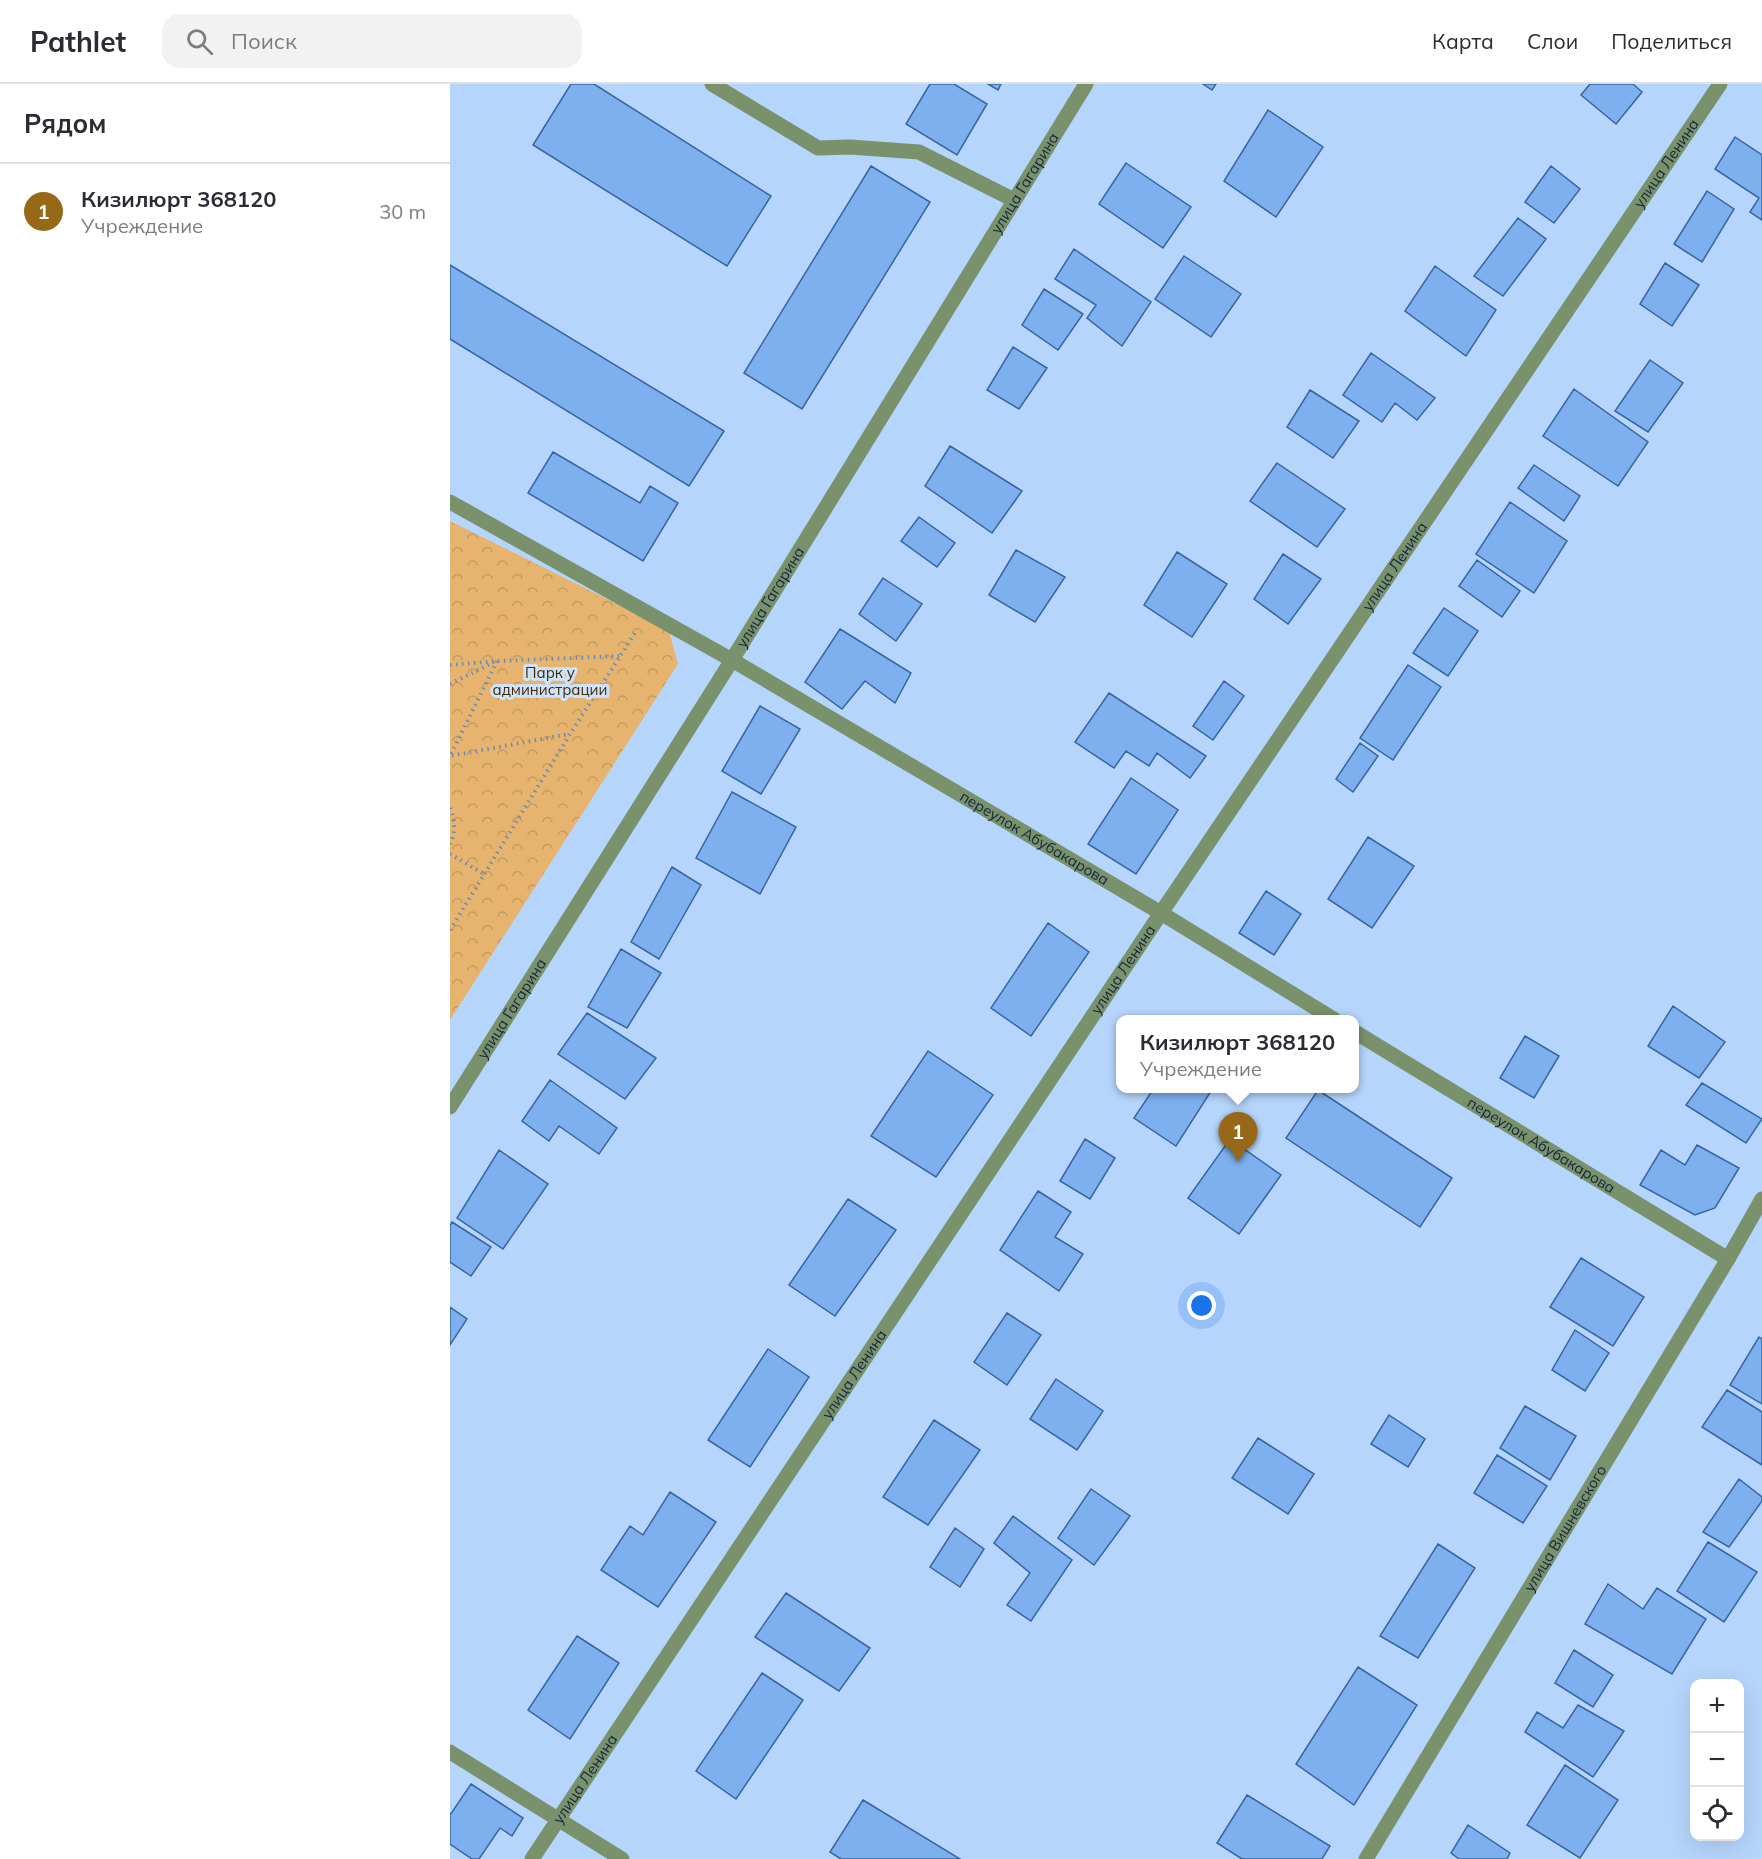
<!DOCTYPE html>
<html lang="ru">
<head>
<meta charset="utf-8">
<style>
  :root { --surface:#fff; --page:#f2f2f3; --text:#2b2b33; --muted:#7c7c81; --line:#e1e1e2; --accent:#976818 }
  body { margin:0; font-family:Mulish,sans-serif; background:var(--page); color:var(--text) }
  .controls { position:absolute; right:18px; bottom:18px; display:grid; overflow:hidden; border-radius:12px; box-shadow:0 6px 24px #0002 }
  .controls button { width:54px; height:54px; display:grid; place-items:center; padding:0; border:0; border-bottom:2px solid var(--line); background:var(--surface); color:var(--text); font:30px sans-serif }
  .you { position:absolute; left:752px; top:1222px; width:21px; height:21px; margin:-15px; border:4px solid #fff; border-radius:50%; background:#1a73e8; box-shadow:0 0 0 9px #1a73e833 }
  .badge { display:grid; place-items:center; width:39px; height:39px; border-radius:50%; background:var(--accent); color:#fff; font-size:20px; font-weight:700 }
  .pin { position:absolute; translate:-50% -50px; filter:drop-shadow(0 2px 3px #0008) }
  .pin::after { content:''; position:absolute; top:32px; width:21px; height:18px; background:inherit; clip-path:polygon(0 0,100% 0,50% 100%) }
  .popup { position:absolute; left:666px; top:931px; width:243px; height:78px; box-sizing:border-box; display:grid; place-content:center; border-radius:12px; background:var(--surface); filter:drop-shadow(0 2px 4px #0005); font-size:20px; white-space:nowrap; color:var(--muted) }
  .popup b { font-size:22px; color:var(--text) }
  .popup::after { content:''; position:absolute; left:50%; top:100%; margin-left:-12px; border:12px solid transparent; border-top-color:var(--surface) }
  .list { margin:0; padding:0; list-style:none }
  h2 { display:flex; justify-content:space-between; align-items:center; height:78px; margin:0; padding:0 24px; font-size:26px }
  h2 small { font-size:20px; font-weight:400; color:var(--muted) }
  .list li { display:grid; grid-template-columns:39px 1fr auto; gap:18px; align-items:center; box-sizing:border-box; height:96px; padding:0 24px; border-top:2px solid var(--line) }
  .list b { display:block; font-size:22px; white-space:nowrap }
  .list p { margin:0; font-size:20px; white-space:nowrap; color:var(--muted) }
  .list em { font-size:20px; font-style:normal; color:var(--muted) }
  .icon { flex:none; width:33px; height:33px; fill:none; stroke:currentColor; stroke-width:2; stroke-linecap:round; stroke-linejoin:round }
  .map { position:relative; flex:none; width:1312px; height:1775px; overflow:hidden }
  header { display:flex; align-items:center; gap:36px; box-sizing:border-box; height:84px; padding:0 30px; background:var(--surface); border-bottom:2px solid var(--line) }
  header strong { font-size:28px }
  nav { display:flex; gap:33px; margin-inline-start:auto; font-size:21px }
  .search { width:420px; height:54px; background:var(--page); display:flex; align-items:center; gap:15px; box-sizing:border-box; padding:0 21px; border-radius:18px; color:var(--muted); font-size:22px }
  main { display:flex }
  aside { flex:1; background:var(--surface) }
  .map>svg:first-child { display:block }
  .park { fill:url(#park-crowns) }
  .building { fill:#7eb0f0; stroke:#3665a0; stroke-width:1.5 }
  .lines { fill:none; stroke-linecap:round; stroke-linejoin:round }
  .path { stroke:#718bad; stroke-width:4; stroke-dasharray:1.5 4.5; stroke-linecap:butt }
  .service { stroke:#79926c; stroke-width:15 }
  .minor { stroke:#79926c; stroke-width:15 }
  .labels { text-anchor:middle; stroke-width:6; stroke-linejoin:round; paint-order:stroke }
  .street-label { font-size:15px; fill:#11253e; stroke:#cde2fd }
  .park-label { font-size:15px; fill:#442a00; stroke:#cde2fd }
</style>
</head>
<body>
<header>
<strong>Pathlet</strong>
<div class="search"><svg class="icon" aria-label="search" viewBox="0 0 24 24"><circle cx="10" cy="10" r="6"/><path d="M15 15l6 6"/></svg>Поиск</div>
<nav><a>Карта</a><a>Слои</a><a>Поделиться</a></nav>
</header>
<main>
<aside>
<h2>Рядом<small></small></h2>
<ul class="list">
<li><span class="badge">1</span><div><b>Кизилюрт 368120</b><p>Учреждение</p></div><em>30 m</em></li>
</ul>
</aside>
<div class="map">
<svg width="1312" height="1775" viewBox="0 0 1312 1775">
  <defs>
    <pattern id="park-crowns" width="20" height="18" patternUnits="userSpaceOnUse" patternTransform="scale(1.5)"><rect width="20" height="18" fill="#e6b46e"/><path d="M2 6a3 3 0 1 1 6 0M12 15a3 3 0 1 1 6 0" fill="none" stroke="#c49b60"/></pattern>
  </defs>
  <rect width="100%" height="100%" fill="#b6d5fd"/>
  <path class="park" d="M0,437L219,546L228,580L0,936Z"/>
  <path class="building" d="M121,0H144L321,112L277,182L83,61Z
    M480,0H504L537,20L507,71L456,40Z
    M538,0H551L548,6Z
    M753,0H766L762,6Z
    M1140,0H1183L1192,8L1166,40L1131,11Z
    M818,26L873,63L826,133L774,97Z
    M1285,53L1312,71V136L1300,128L1309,114L1265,85Z
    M676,79L741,123L713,164L649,120Z
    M421,82L480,118L352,325L294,289Z
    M1101,82L1130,105L1104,139L1075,118Z
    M1257,107L1284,125L1252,178L1224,160Z
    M1068,134L1096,155L1053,212L1024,192Z
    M624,165L701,218L672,262L637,234L646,221L605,195Z
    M734,172L791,210L761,253L705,215Z
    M1215,179L1249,201L1222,242L1190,220Z
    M0,181L274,347L239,402L0,255Z
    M985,182L1046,226L1016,272L955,227Z
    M594,205L633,230L608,266L572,241Z
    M563,263L597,284L569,325L537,306Z
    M921,269L985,314L967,336L945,319L932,338L893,311Z
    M1200,276L1233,299L1198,348L1165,327Z
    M1124,305L1198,358L1168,402L1093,352Z
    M860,306L909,337L883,374L837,343Z
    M500,362L572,407L542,449L475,402Z
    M103,368L190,419L200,402L228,419L193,477L78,409Z
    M827,379L895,425L867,463L800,417Z
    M1084,381L1130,412L1114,437L1068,404Z
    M1060,418L1117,457L1084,509L1026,470Z
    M469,433L505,459L487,483L451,457Z
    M566,466L615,493L585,538L539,511Z
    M727,468L777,500L742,553L694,521Z
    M833,470L871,495L838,540L804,515Z
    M1027,476L1070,507L1052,533L1009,502Z
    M433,494L472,520L446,557L409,530Z
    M994,524L1028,547L998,592L963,569Z
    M390,545L461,589L445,619L415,597L392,625L355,598Z
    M958,581L991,603L943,676L910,654Z
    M774,597L794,612L763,656L743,642Z
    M659,609L756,672L740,694L707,669L699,682L676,667L664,684L625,658Z
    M310,622L350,645L311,710L272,687Z
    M910,659L928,672L903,708L886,695Z
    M681,694L728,726L686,790L638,760Z
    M282,708L346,743L310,810L246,774Z
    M918,753L964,782L922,844L878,815Z
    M222,783L251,801L209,875L181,858Z
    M816,807L851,830L824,871L789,849Z
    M598,839L639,868L581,952L541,924Z
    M171,865L211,889L177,944L138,923Z
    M1223,922L1275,958L1249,994L1198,962Z
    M137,929L206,974L175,1015L108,970Z
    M1075,952L1109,972L1084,1014L1050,994Z
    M478,967L543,1011L486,1093L421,1052Z
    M100,996L167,1044L149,1070L109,1042L99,1057L72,1037Z
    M1252,999L1312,1035L1296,1059L1236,1021Z
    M704,1004H763L726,1062L684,1034Z
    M868,1006L1002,1094L970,1143L836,1054Z
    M635,1055L665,1074L640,1115L610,1097Z
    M780,1055L831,1091L789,1150L738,1114Z
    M1247,1061L1289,1084L1265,1124L1245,1131L1190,1101L1211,1066L1235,1081Z
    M49,1066L98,1100L53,1165L7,1134Z
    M588,1107L621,1128L605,1153L633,1170L609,1207L550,1166Z
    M398,1115L446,1146L385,1232L339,1201Z
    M2,1138L41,1163L21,1192L0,1178V1142Z
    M1131,1174L1194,1213L1163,1262L1100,1223Z
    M0,1223L17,1235L0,1261Z
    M557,1229L591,1251L557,1301L524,1278Z
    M1125,1246L1159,1269L1135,1307L1102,1286Z
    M1309,1253L1312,1255V1320L1280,1301Z
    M318,1265L359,1293L300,1383L258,1356Z
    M606,1295L653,1327L627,1366L580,1335Z
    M1277,1306L1312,1328V1381L1252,1343Z
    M1075,1322L1126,1352L1100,1396L1050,1364Z
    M939,1331L975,1355L958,1383L921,1360Z
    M484,1336L530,1366L478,1441L433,1413Z
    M808,1354L864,1390L838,1430L782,1394Z
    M1047,1371L1097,1402L1073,1439L1024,1409Z
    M1289,1395L1312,1413V1417L1279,1463L1253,1448Z
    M641,1405L680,1432L644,1481L608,1454Z
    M220,1408L266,1438L208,1523L151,1486L180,1442L193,1451Z
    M563,1432L622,1476L581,1537L557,1521L580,1489L544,1459Z
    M505,1444L534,1465L510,1503L480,1483Z
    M1258,1458L1307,1488L1274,1538L1227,1507Z
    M988,1460L1025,1484L968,1574L930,1552Z
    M1158,1500L1193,1525L1207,1504L1256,1535L1222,1590L1135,1540Z
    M336,1509L420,1564L389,1607L305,1553Z
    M127,1552L169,1579L120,1655L78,1626Z
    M1124,1566L1163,1591L1143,1623L1105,1599Z
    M908,1583L967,1621L904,1721L846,1680Z
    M312,1589L353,1616L286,1715L246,1687Z
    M1128,1621L1174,1647L1143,1693L1075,1648L1087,1628L1113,1644Z
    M1115,1681L1168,1716L1130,1774L1077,1741Z
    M21,1700L73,1734L62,1752L50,1744L29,1775H22L0,1760V1731Z
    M797,1711L880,1762L872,1775H792L767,1759Z
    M413,1716L510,1775H391L380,1768Z
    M1018,1741L1060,1769L1057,1775H1009L1001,1769Z"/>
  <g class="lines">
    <path class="path" d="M47,577L0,672L119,650
      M0,581L47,577L170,572
      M0,600L44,578
      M0,724C5,735 6,749 0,760
      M0,770L34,790
      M0,846L120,650L187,546"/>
    <path class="service" d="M262,0L368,64L400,63L469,68L564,116
      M0,418L282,576"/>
    <g class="minor">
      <path id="s1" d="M282,576L711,829L885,936"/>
      <path id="s2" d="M905,948L1278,1175"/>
      <path id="s3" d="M0,1023L282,576L636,0"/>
      <path d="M0,1668L172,1775"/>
      <path id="s4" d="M82,1775L711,829L1270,0"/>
      <path id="s5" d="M916,1775L1278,1175L1312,1115"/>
    </g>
  </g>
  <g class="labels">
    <g class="street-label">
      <text dy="5" stroke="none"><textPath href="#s4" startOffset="2040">улица Ленина</textPath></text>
      <text dy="5" stroke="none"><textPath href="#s3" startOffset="1088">улица Гагарина</textPath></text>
      <text dy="5" stroke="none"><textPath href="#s4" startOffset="1554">улица Ленина</textPath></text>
      <text dy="5" stroke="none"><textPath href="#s3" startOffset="602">улица Гагарина</textPath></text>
      <text dy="5" stroke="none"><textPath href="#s1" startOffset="351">переулок Абубакарова</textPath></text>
      <text dy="5" stroke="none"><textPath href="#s4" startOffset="1068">улица Ленина</textPath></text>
      <text dy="5" stroke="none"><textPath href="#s3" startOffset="116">улица Гагарина</textPath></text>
      <text dy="5" stroke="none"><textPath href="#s2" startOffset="218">переулок Абубакарова</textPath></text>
      <text dy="5" stroke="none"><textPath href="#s4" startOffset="582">улица Ленина</textPath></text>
      <text dy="5" stroke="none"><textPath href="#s5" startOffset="386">улица Вишневского</textPath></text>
      <text dy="5" stroke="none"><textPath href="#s4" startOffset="96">улица Ленина</textPath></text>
    </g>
    <g class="park-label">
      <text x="100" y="594">Парк у<tspan x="100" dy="17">администрации</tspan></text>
    </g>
  </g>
</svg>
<div class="controls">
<button>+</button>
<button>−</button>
<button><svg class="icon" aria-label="locate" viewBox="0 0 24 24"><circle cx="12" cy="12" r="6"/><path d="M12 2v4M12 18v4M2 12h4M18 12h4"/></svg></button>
</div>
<div class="you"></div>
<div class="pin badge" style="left:788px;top:1078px">1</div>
<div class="popup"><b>Кизилюрт 368120</b>Учреждение</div>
</div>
</main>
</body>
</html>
